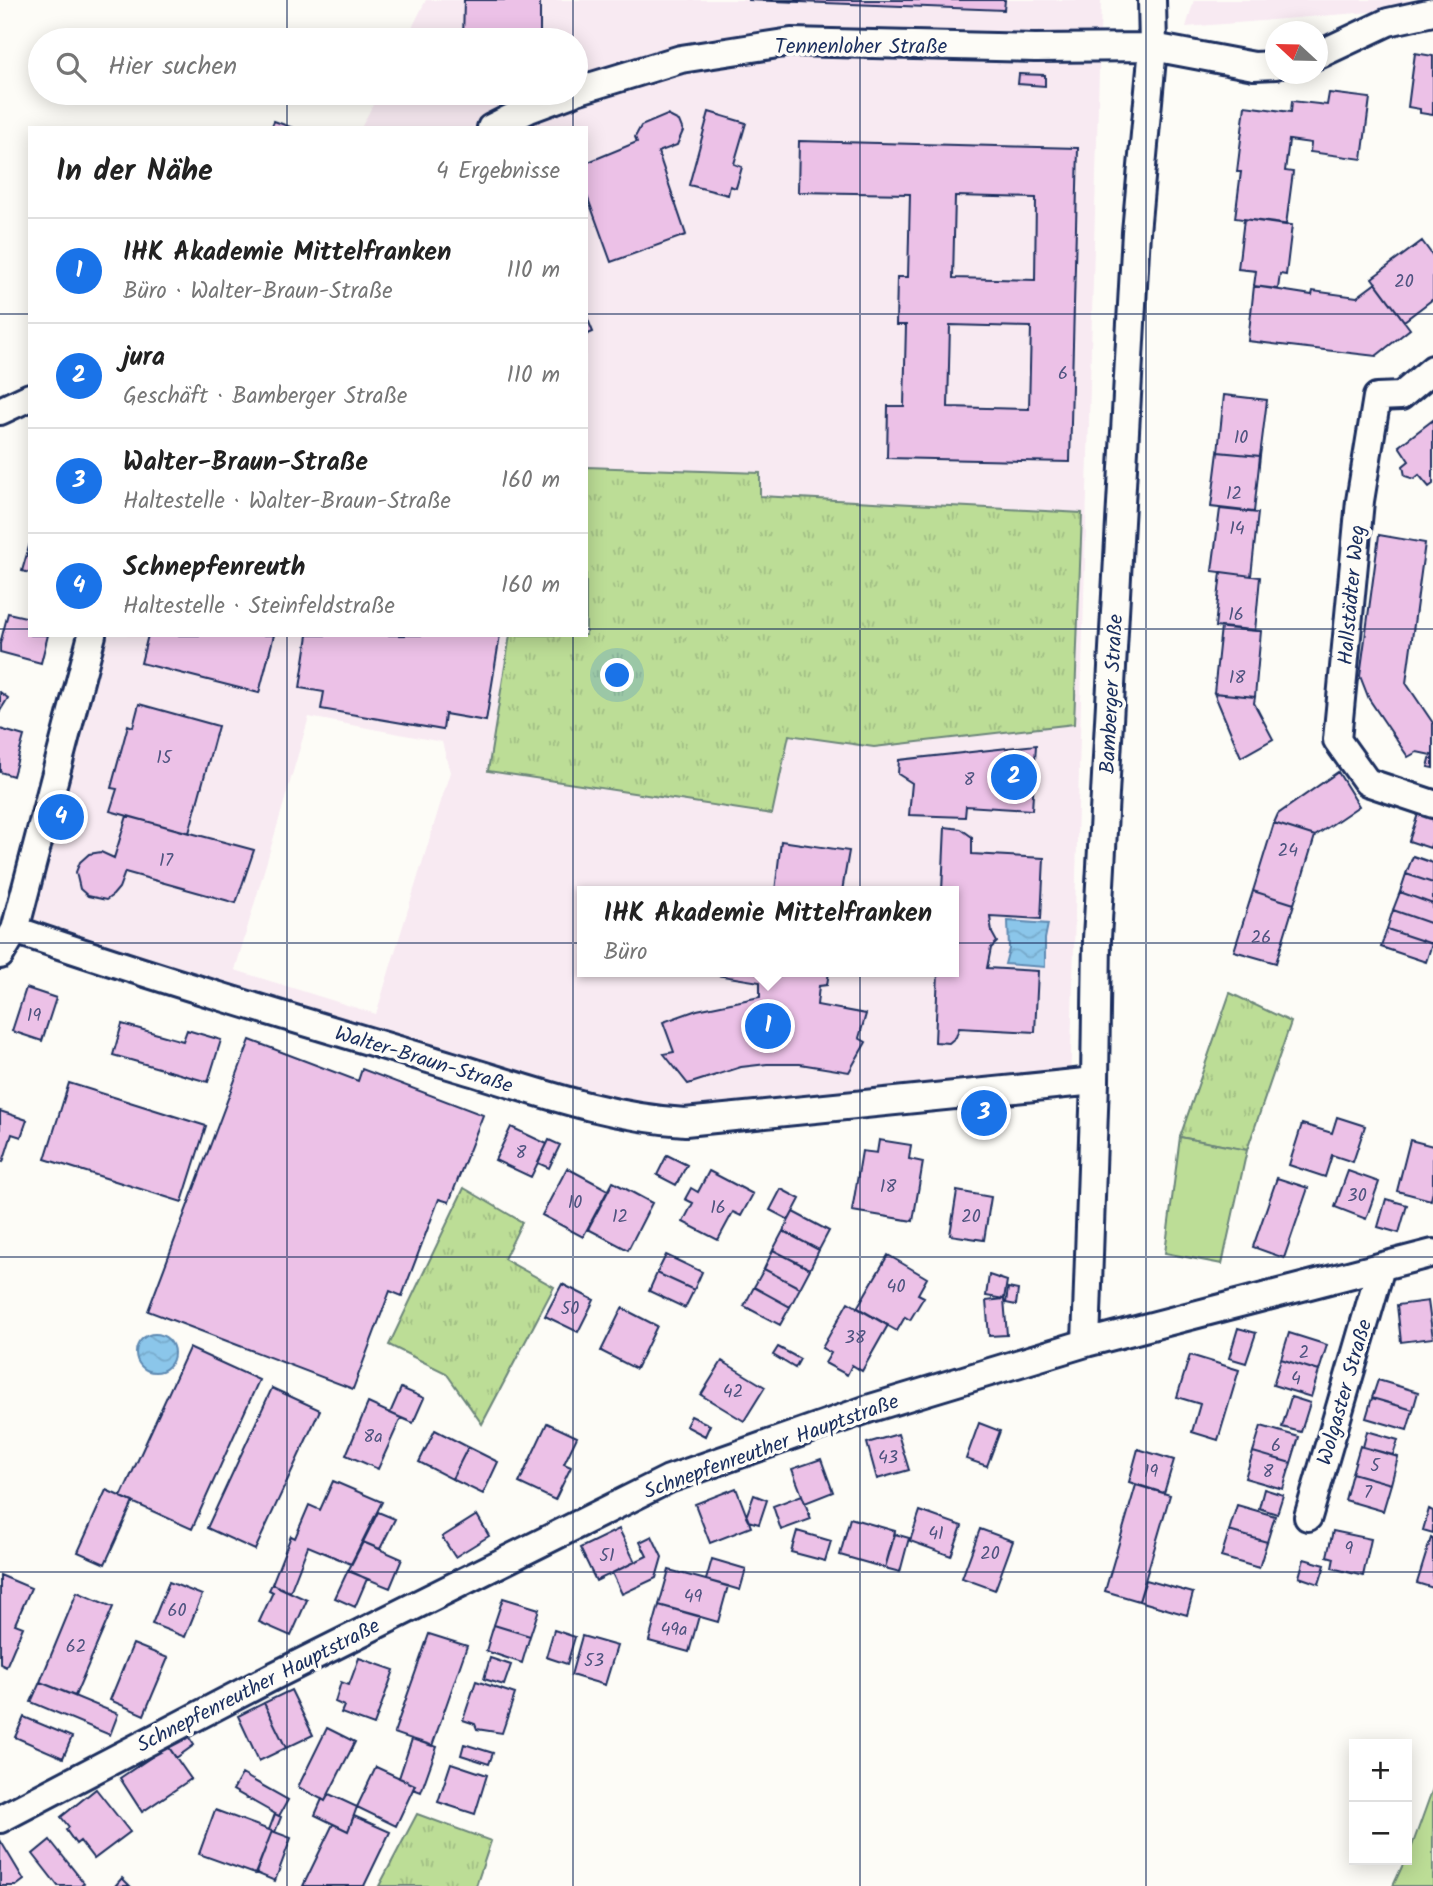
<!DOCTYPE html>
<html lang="de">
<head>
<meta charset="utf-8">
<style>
  :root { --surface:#fff; --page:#f6f6f6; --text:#222; --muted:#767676; --line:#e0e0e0; --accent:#1a73e8 }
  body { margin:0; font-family:Kalam,sans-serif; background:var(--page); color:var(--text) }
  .controls { position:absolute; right:21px; bottom:21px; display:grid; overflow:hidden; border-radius:0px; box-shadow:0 4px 18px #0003 }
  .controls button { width:63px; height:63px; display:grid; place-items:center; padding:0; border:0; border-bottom:2px solid var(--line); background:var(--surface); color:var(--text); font:35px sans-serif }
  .compass { position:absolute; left:1265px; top:21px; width:63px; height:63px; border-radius:50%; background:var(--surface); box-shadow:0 4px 18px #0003; rotate:292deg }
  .you { position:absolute; left:618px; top:676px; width:24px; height:24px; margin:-18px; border:5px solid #fff; border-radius:50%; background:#1a73e8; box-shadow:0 0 0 10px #1a73e833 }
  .badge { display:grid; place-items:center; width:46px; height:46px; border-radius:50%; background:var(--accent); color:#fff; font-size:23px; font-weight:700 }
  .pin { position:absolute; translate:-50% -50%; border:4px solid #fff; box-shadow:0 2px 7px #0006 }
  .popup { position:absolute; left:577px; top:886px; width:382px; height:91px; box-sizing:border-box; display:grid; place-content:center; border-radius:0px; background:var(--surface); filter:drop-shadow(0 2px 5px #0005); font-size:23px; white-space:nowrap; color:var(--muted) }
  .popup b { font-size:26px; color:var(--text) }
  .popup::after { content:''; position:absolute; left:50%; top:100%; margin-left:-14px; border:14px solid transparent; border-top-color:var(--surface) }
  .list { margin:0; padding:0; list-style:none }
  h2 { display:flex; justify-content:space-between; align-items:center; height:91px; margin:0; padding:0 28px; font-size:30px }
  h2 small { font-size:23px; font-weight:400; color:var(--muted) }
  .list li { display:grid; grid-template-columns:46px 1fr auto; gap:21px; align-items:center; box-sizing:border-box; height:105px; padding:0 28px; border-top:2px solid var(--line) }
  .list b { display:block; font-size:26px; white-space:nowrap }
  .list p { margin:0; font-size:23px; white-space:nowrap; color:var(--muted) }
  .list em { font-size:23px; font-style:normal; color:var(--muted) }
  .icon { flex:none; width:38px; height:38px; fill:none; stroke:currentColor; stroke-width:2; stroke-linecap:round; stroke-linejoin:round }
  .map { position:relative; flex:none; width:1433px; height:1886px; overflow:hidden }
  .search { position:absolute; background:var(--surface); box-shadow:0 4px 18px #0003; left:28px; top:28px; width:560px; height:77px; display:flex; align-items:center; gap:18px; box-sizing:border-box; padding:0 24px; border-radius:38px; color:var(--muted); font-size:26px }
  .panel { position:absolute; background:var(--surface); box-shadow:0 4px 18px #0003; left:28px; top:126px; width:560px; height:511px; border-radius:0px }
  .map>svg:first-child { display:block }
  .built { fill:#f8eaf2; fill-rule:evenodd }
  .grass { fill:url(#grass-tufts); stroke:#6c867a; stroke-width:2 }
  .garden { fill:#bcdd96; stroke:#6c867a; stroke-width:2 }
  .water { fill:url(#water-waves); stroke:#5e8ab2; stroke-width:2 }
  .building { fill:#ecc1e7; stroke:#1b2f5e; stroke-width:2; fill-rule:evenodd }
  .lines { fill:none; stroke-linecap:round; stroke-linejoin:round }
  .minor-casing { stroke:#1b2f5e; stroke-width:32 }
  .minor { stroke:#fdfcf7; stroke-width:26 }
  .grid { fill:none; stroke:#1b2f5e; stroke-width:2; stroke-opacity:0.55 }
  .labels { text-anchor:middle; stroke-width:7; stroke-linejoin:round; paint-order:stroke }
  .number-label { font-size:18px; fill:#4f5480 }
  .street-label { font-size:21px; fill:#1b2f5e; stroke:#fdfcf7 }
</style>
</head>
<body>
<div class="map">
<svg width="1433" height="1886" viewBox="0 0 1433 1886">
  <defs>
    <pattern id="grass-tufts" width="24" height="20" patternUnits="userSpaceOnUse" patternTransform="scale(1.75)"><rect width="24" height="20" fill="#bcdd96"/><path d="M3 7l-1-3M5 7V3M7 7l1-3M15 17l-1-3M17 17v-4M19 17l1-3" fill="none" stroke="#a1be84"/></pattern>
    <pattern id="water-waves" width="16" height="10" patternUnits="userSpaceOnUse" patternTransform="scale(1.75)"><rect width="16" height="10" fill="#8bc6ea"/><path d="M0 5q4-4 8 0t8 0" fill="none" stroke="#77aacb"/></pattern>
  </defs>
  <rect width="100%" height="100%" fill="#fdfcf7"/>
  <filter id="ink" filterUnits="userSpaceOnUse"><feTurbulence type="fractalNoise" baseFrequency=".0143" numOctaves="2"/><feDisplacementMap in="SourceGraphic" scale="14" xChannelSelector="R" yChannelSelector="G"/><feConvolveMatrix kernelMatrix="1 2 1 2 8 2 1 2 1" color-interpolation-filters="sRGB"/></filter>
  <g filter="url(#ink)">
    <path class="built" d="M426,0H1101L1070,1088L698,1132L256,1011L28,919L102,635H510L488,771L771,814L789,735L874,747L759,496V473L586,467V128H361L379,93H576V40H406ZM309,717L442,742L450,772L376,1014L235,970ZM582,891H954V972H582Z
      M1194,0H1433V7L1186,27Z"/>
    <path class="grass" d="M586,467L760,473V496L1082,513L1074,724L874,747L789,735L772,814L488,771L510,635H586Z
      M1230,993L1291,1022L1247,1150L1180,1137Z
      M464,1188L522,1222L504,1259L554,1287L482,1424L446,1373L389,1345Z
      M417,1814L491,1841L476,1886H379Z"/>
    <path class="garden" d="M1180,1137L1247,1150L1222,1264L1165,1253Z
      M1433,1788V1886H1393L1405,1860H1407Z"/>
    <path class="water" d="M1008,921L1048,924L1045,939V967L1005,964L1009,949Z
      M136 1353a19 19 0 1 1 38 0a19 19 0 1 1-38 0Z"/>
    <path class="building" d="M464,0H540V40H463Z
      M748,0H1005L1004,10Z
      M1415,53L1433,56V115L1420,113V109L1408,107Z
      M1019,74L1045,75V86L1018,84Z
      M1329,93L1370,98L1362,159L1310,152L1311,143L1289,140L1285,171L1293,172L1286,225L1235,218L1241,172H1237L1245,106L1291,112L1292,101L1327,105Z
      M709,112L746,123L734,164L742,167L736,188L730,186L728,195L689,185Z
      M667,115L679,121L683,131L677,145L658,152L686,235L611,262L586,193V163L637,142L635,137L641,126Z
      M274,121L293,128H271Z
      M799,141L1078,148L1070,462L887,458L888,406H904L906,325H896L897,277H908L910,194L798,192ZM955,196L1036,198L1035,280L953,278ZM950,325L1031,327L1029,409L948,407Z
      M1244,219L1292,225L1286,275L1280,274L1278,289L1254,286L1256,271L1238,269Z
      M1422,241L1433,256V299L1404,321L1372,278Z
      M1376,283L1410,329L1376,356L1248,341L1254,286L1312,295L1313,291L1357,297Z
      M586,315L593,332L586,335Z
      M1224,395L1267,400L1260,456L1218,452Z
      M1433,420V484L1429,487L1419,475L1414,479L1405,476L1403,466L1409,461L1399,446Z
      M1218,452L1260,456L1254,512L1211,507Z
      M1220,509L1258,513L1251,576L1212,571Z
      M1379,535L1425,543L1406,683L1433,723V768L1428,767L1431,755L1417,752L1408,757L1369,699L1360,676Z
      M30,543V573L22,571Z
      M1221,572L1260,577L1255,631L1215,627Z
      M8,613L30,618V635H48L41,663L0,652V644Z
      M1221,627L1261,631L1255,697L1214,693Z
      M148,635H274L259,693L141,663Z
      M308,635H500L486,721L445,714L443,730L321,709L324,692L300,688Z
      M0,692L8,698L0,711Z
      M1214,693L1255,697L1254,703L1273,739L1241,757Z
      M139,704L218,726L189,833L110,811L117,789L111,788L128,725L133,727Z
      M0,729L24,736L13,776L0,772Z
      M1036,745L1032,810L966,806L965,817L909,815L912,783L898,774L899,760Z
      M1338,772L1359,806L1315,836L1274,823L1278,814Z
      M1421,805L1433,809V839L1430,848L1409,841Z
      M127,816L254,850L236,903L125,872L119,888L113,895L106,900L88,896L80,889L76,872L80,862L89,854L101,852L114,858Z
      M1274,823L1315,836L1294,904L1253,891Z
      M945,827L961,829L972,837V854L1044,858L1041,919L990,916L992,933L997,942L991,948L987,968L1038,971L1035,1032L959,1028L956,1037L949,1043L935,1042L938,972H954V891H942Z
      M781,841L849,851L842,891H775Z
      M1413,856L1433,863V883L1406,874Z
      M1406,874L1433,883V904L1400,892Z
      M1253,891L1294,904L1276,963L1234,951Z
      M1400,892L1433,904V924L1393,910Z
      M1393,910L1433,924L1432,944L1387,929Z
      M1387,929L1432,944L1426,962L1381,947Z
      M698,972H829L827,985L819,986L817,1005L866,1014L859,1038L866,1042L849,1072L800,1064H767L741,1067L688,1084L664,1054L674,1052L663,1022L697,1010L760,997V982Z
      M26,988L56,998L42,1041L12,1031Z
      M122,1024L183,1041L187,1030L221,1040L208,1082L113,1055Z
      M250,1040L358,1081L362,1069L483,1115L449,1202L439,1199L402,1296L390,1291L353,1389L148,1311Z
      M69,1083L206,1126L182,1202L45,1159Z
      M0,1111L27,1120L21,1137L12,1134L3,1162L0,1161Z
      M1337,1117L1365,1126L1353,1162L1332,1155L1325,1177L1289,1165L1302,1124L1332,1133Z
      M511,1127L547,1144L531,1177L495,1160Z
      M549,1140L560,1145L549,1168L538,1163Z
      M879,1140L911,1145L909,1159L923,1162L913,1221L852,1211L862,1151L877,1153Z
      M1410,1140L1433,1146V1191L1431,1200L1397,1191Z
      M667,1155L687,1165L676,1185L657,1175Z
      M567,1168L608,1190L583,1237L542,1215Z
      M709,1171L753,1194L741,1216L733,1212L718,1240L683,1222L693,1203L685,1199L691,1188L698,1192Z
      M1348,1171L1379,1182L1366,1219L1335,1207Z
      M1277,1178L1308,1188L1284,1258L1253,1247Z
      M613,1182L652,1203L628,1250L588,1229Z
      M781,1189L800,1199L789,1220L770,1210Z
      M957,1191L991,1197L984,1240L950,1235Z
      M1386,1199L1407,1205L1399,1233L1378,1227Z
      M793,1212L829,1231L819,1250L783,1231Z
      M783,1231L819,1250L810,1269L773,1250Z
      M773,1250L810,1269L800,1288L764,1269Z
      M666,1255L702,1272L694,1290L657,1273Z
      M888,1255L927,1278L918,1294L924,1297L910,1320L905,1317L897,1331L857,1308Z
      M764,1269L800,1288L790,1307L754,1287Z
      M657,1273L694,1290L685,1308L649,1291Z
      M989,1275L1007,1281L1004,1299L986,1296Z
      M562,1284L594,1300L578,1332L545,1316Z
      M754,1287L790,1307L780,1325L744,1306Z
      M1008,1288L1018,1290L1016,1305L1006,1303Z
      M1004,1299L1007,1335L989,1336L986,1301Z
      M1428,1301L1433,1338L1401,1342L1397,1305Z
      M848,1302L888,1325L862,1371L852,1365L847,1375L825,1363L831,1353L822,1348Z
      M622,1308L657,1326L636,1369L601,1351Z
      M1238,1328L1256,1333L1246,1363L1229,1358Z
      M1289,1333L1327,1345L1319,1371L1281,1359Z
      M778,1347L800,1359L795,1368L773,1355Z
      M189,1348L259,1380L192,1529L121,1497Z
      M1190,1355L1239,1370L1218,1440L1192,1432L1200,1404L1177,1397Z
      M1281,1359L1319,1371L1311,1397L1273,1385Z
      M722,1361L765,1387L744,1421L701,1395Z
      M1378,1380L1418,1392L1413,1410L1372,1398Z
      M272,1388L320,1410L255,1550L207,1528Z
      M401,1388L424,1398L413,1423L390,1413Z
      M1291,1397L1310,1403L1301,1432L1282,1427Z
      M1372,1398L1413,1410L1407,1430L1366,1418Z
      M368,1403L401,1418L378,1469L346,1455Z
      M691,1416L710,1425L705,1436L686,1426Z
      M547,1423L577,1437L564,1464L571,1467L555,1500L519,1483Z
      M979,1423L1000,1431L987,1466L966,1459Z
      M1261,1426L1299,1437L1291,1463L1253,1452Z
      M435,1430L468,1447L452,1479L419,1462Z
      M1367,1431L1398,1440L1393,1455L1363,1447Z
      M898,1434L909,1470L877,1479L867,1443Z
      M1360,1446L1398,1457L1391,1484L1352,1473Z
      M468,1447L498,1462L483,1494L452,1479Z
      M1138,1449L1174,1460L1164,1493L1129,1482Z
      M1253,1452L1291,1463L1283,1489L1245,1478Z
      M821,1459L833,1492L805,1503L792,1469Z
      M1352,1473L1391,1484L1383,1511L1345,1500Z
      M333,1481L382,1502L351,1564L308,1546L290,1592L272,1584L291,1536L295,1538L309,1505L320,1510Z
      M1136,1485L1170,1495L1139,1601L1105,1591Z
      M736,1488L751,1527L710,1543L695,1504Z
      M1264,1489L1283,1495L1277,1514L1259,1508Z
      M106,1490L133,1502L105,1564L78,1552Z
      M754,1495L767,1500L759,1524L748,1521L746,1517Z
      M802,1495L811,1519L781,1530L773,1506Z
      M1237,1505L1275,1516L1267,1542L1229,1531Z
      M1429,1509L1433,1511V1533L1423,1530Z
      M920,1511L962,1526L951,1556L910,1541Z
      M378,1512L395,1519L380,1549L363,1542Z
      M477,1515L489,1536L455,1557L442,1537Z
      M850,1518L895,1531L885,1568L840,1555Z
      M619,1529L635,1562L596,1581L580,1548Z
      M980,1529L1013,1541L995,1590L962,1578Z
      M797,1531L831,1541L825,1561L791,1552Z
      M1229,1531L1267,1542L1259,1568L1221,1557Z
      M1333,1531L1371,1539L1363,1576L1332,1568L1334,1558L1327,1556Z
      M895,1534L909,1538L900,1572L885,1568Z
      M652,1536L662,1557L656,1578L622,1594L612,1573L647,1556L640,1542Z
      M1431,1538L1433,1539V1588L1417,1583Z
      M363,1542L402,1559L390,1588L348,1571Z
      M712,1559L746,1569L740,1590L706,1580Z
      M1304,1559L1325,1565L1319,1584L1299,1577Z
      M348,1570L367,1579L355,1607L335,1598Z
      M669,1570L728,1586L718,1622L659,1605Z
      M0,1575L31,1588L15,1624L23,1627L6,1667L0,1664Z
      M1146,1580L1193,1593L1187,1615L1139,1601Z
      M169,1582L202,1595L185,1637L152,1624Z
      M272,1584L307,1600L291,1636L259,1622L273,1592L269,1590Z
      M77,1592L113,1607L75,1696L40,1682Z
      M503,1598L539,1609L530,1636L494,1625Z
      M659,1605L699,1616L689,1652L649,1641Z
      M494,1625L530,1636L522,1663L486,1651Z
      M554,1630L575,1637L567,1664L546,1657Z
      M429,1634L467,1646L432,1746L394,1733Z
      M582,1636L617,1646L605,1685L571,1675Z
      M133,1644L168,1658L144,1715L110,1700Z
      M359,1658L394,1670L374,1725L341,1713L344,1706L335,1702L341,1682L349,1685Z
      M490,1658L511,1665L504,1685L484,1679Z
      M476,1681L515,1694L502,1733L477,1729L475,1724L463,1720Z
      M40,1682L118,1714L110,1735L31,1702Z
      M291,1690L313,1735L286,1748L264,1703Z
      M264,1703L286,1748L259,1761L238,1716Z
      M24,1717L72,1737L63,1758L15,1737Z
      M327,1728L355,1742L325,1801L298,1787Z
      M186,1733L194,1745L176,1758L168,1746Z
      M412,1739L437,1747L421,1792L413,1789L415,1785L399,1778Z
      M464,1744L493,1753L489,1764L461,1755Z
      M168,1746L191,1779L142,1812L120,1778Z
      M451,1763L487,1775L475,1814L438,1802Z
      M376,1767L415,1785L396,1826L357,1807Z
      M242,1774L288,1800L279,1816L233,1790Z
      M96,1789L130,1832L94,1859L80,1841L76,1844L66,1830L69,1827L61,1817Z
      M329,1794L357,1807L348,1831L315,1815L322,1799L325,1801Z
      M215,1810L272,1831L255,1874L199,1854Z
      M275,1814L281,1817L275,1832L269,1830Z
      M354,1816L390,1832L364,1886H303L333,1824L348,1831Z
      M272,1831L291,1838L275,1881L256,1873Z
      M0,1840L24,1880L16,1886H0Z
      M50,1840L84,1883L81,1886H58L33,1854Z
      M122,1878L130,1886H115Z"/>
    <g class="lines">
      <g class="minor-casing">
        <path id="minor" d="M1318,55L1388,22L1433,12
          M576,91L681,59L791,42L1035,48L1153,47L1254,66L1276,65
          M491,128L529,109L572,93
          M1433,369L1401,396L1377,397L1360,501L1337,740L1367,782L1433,804
          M0,411L30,397
          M15,930C158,979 304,1022 449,1065C527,1088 603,1117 685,1122L1095,1081
          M0,955L15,930L92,635
          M1086,1343L1095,1081L1097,939L1136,232L1153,47L1152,0
          M1308,1517L1381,1267
          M0,1819L276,1675L669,1479L871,1408L1086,1343L1433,1253"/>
      </g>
      <use href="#minor" class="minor"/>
    </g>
  </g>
  <path class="grid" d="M287,0V40M573,0V40M860,0V1886M1146,0V1886M287,93V128M573,93V128M0,314H30M586,314H1433M0,629H30M586,629H1433M287,635V1886M573,635V1886M0,943H1433M0,1257H1433M0,1572H1433"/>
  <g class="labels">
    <g class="number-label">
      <text x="1404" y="287">20</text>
      <text x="1063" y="379">6</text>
      <text x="1241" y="443">10</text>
      <text x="1234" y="499">12</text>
      <text x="1237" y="534">14</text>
      <text x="1236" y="620">16</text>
      <text x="1237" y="683">18</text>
      <text x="164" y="763">15</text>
      <text x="969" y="785">8</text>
      <text x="1288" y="856">24</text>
      <text x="166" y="866">17</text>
      <text x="1261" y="943">26</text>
      <text x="34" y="1021">19</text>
      <text x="521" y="1158">8</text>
      <text x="888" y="1192">18</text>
      <text x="1357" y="1201">30</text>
      <text x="575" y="1208">10</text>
      <text x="718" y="1213">16</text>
      <text x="620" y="1222">12</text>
      <text x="971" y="1222">20</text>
      <text x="896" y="1292">40</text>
      <text x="570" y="1314">50</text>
      <text x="855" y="1343">38</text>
      <text x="1304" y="1358">2</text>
      <text x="1296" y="1384">4</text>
      <text x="733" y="1397">42</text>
      <text x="373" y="1442">8a</text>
      <text x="1276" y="1451">6</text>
      <text x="888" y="1463">43</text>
      <text x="1375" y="1471">5</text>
      <text x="1151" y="1477">19</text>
      <text x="1268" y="1477">8</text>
      <text x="1368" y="1498">7</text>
      <text x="936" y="1539">41</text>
      <text x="1349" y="1554">9</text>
      <text x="990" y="1559">20</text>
      <text x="607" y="1561">51</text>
      <text x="693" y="1602">49</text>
      <text x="177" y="1616">60</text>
      <text x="674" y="1635">49a</text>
      <text x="76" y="1652">62</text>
      <text x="594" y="1666">53</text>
    </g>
    <g class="street-label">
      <text x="861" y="53">Tennenloher Straße</text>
      <text transform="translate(1351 595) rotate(-85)" y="7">Hallstädter Weg</text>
      <text transform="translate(1111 694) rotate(-87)" y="7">Bamberger Straße</text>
      <text transform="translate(424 1059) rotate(17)" y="7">Walter-Braun-Straße</text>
      <text transform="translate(1344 1392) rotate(-74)" y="7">Wolgaster Straße</text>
      <text transform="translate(771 1446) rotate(-20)" y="7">Schnepfenreuther Hauptstraße</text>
      <text transform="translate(258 1685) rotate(-27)" y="7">Schnepfenreuther Hauptstraße</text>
    </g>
  </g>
</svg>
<div class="controls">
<button>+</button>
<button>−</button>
</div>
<svg class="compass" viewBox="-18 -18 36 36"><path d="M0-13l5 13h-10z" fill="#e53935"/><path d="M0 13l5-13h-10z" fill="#767676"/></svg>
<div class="you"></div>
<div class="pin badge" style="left:768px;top:1026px">1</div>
<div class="popup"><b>IHK Akademie Mittelfranken</b>Büro</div>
<div class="pin badge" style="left:1014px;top:777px">2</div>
<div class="pin badge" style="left:984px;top:1113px">3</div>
<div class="pin badge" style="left:61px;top:817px">4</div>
<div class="search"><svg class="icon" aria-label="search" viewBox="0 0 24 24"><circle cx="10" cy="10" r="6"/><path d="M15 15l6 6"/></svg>Hier suchen</div>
<section class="panel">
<h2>In der Nähe<small>4 Ergebnisse</small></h2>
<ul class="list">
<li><span class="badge">1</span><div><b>IHK Akademie Mittelfranken</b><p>Büro · Walter-Braun-Straße</p></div><em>110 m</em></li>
<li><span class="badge">2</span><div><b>jura</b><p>Geschäft · Bamberger Straße</p></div><em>110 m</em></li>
<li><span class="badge">3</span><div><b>Walter-Braun-Straße</b><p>Haltestelle · Walter-Braun-Straße</p></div><em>160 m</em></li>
<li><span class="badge">4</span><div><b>Schnepfenreuth</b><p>Haltestelle · Steinfeldstraße</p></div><em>160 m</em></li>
</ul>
</section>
</div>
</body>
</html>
